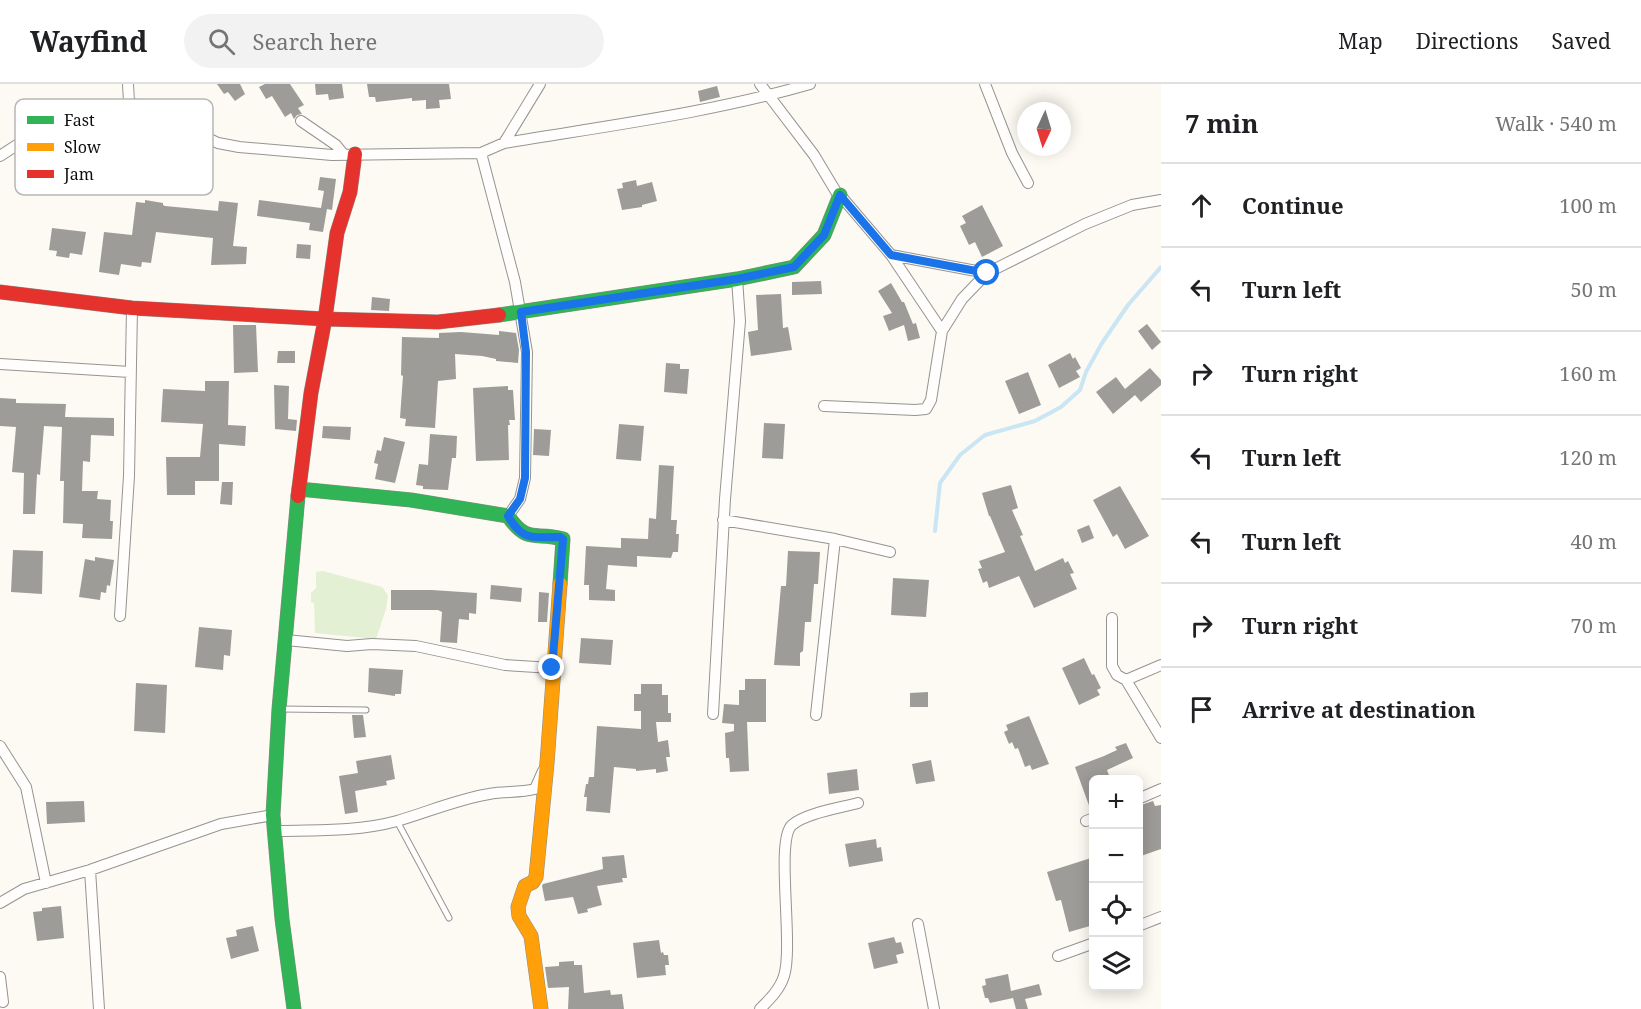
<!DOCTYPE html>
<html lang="en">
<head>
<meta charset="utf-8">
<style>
  :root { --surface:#fff; --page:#f2f2f2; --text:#202124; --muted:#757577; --line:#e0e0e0 }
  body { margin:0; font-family:"Noto Serif",serif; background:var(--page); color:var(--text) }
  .controls { position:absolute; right:18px; bottom:18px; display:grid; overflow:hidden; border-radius:9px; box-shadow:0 3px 15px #0003 }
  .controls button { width:54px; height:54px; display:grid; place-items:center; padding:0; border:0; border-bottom:2px solid var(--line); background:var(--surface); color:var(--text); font:30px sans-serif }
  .compass { position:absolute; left:1017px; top:18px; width:54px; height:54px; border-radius:50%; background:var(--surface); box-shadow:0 3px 15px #0003; rotate:184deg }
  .stop { position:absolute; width:18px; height:18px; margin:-14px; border:4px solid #1a73e8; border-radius:50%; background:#fff }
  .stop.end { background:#1a73e8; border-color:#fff; box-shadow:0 2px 6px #0008 }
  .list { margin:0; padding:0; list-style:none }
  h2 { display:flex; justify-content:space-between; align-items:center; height:78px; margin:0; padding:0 24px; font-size:26px }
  h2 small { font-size:20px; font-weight:400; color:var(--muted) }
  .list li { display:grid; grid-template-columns:39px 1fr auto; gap:18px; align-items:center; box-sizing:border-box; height:84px; padding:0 24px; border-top:2px solid var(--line) }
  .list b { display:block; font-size:22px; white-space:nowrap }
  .list em { font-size:20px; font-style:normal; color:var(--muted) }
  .icon { flex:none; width:33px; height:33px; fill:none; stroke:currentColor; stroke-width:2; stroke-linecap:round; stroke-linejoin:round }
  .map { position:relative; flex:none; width:1161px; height:925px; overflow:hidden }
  header { display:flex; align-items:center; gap:36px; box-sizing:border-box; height:84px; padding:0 30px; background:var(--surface); border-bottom:2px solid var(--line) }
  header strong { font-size:28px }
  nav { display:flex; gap:33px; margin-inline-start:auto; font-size:21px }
  .search { width:420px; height:54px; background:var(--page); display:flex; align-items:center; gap:15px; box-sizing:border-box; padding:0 21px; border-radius:33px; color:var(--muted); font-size:22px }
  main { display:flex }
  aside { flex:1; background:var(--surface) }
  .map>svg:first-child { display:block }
  .green { fill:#e4f0d3 }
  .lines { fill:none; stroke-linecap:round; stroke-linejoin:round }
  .stream { stroke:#cae5f4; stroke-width:4 }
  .building { fill:#9e9c98 }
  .lane-casing { stroke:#959491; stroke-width:7 }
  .street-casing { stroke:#959491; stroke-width:12 }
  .fast-casing { stroke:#8c8b87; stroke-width:15 }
  .slow-casing { stroke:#8c8b87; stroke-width:15 }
  .jam-casing { stroke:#8c8b87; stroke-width:15 }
  .lane { stroke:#fffefd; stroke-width:5 }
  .street { stroke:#fffefd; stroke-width:10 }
  .fast { stroke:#30b455; stroke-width:14 }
  .slow { stroke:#ff9f0a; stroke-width:14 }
  .jam { stroke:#e5322d; stroke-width:14 }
  .route { stroke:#1a73e8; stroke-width:8 }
  .key { fill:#fff; stroke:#b7b7b7; stroke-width:1.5 }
  .key-label { font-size:16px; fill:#0e0e0e }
</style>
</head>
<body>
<header>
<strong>Wayfind</strong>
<div class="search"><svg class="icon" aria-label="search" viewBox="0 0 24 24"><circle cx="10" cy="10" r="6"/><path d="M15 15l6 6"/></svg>Search here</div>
<nav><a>Map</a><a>Directions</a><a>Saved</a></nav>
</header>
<main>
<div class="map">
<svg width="1161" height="925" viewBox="0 0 1161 925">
  <rect width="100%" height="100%" fill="#fcfaf2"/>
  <path class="green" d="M323,487L382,503L388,511L386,525L376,555L315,549L314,519L311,518V509L316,504V488Z"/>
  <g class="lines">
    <path class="stream" d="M935,447L940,399L960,371L985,351L1035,337L1061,323L1080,306L1086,288L1102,259L1128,221L1161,183"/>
  </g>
  <path class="building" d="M217,0H240L245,10L235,17L228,8L224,10Z
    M265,0H290L304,21L298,24L302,30L297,31L294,35L291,29L285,33L272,12L266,15L259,3Z
    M315,0H342L344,14L329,16L328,10L316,11Z
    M367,0H449L451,15L439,16L440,24L426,25V16L412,17V14L376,18L375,13H369Z
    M717,2L720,13L700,18L698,7Z
    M320,93L336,95L332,126L327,125L323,148L309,146L310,139L257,132L259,116L321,124L324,107L318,106Z
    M636,96L637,102L652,98L657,117L642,121V123L622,126L617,105L623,104L622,99Z
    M145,116L163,119V121L165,122L218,127L219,117L238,119L233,162L247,163L246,180L211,181L213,154L156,148L151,179L142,178L141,183L121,180L119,191L99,188L104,148L132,151L136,118L145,119Z
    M982,121L1003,162L982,173L975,158L969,161L960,142L966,139L962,132Z
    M52,144L86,148L82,171L70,169L69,174L56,172L57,167L49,166Z
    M297,160L311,161L310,175L296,174Z
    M821,197L822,210L792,211V198Z
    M891,199L902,218H904L913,240L916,239L920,254L908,257L904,241L889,247L883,232L892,229L878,207Z
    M781,210L783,244L788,243L792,266L751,272L748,248L758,246L756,211Z
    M372,213L390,215L389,227L371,226Z
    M1147,240L1161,258L1152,266L1138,247Z
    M233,241H256L258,288L234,289Z
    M499,247L516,249L519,266L518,279L496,277V275L482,272L455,270L456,295L438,297L435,344L405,342L406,335L400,334L403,292L401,291L402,253L439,254V249L461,248L499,251Z
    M278,267H295V279H277Z
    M1070,269L1073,275L1075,273L1081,284L1076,287L1080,293L1059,304L1048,281Z
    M666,279L680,280V285H689L687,310L664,308Z
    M1150,284L1161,296V301L1141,318L1135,311L1113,330L1096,308L1116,293L1125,305Z
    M1028,288L1041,321L1019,330L1005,297Z
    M205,297H229L228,341L246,342L245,362L219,360V397H195V411H167L166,373H200L203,340L161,338L163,305L205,307Z
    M274,301L289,302L288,335L297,336L296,347L275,345Z
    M508,302V306H513L515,336H509L510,341H508L509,376L476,377L473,304Z
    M0,314L16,315V319L66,320L65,333L114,334V352L91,351L90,378L83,377L82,407H98L97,415L111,416L110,437H113L112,455L82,454L83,440L63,439L64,397H60L62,343L44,342L40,391L37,390L35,430H23L24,389L12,388L16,343L0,342Z
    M764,339L785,340L783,375L762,374Z
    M619,340L644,342L641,377L616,375Z
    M323,342L351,343L350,356L322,354Z
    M534,345L551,346L549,372L533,371Z
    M430,350L457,352L456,374H452L448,406L423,405V402L416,401L419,380L428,381Z
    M384,353L405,358L395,399L375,395L378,380L374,379L377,366L381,367Z
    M659,381L674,382L671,436H677L676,450H679L678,468H673L671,474L637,472V483L608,481L606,505L615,506V517L589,516V501H584L586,462L621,464V454L648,455L649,434L656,435Z
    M222,398H233L232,421L220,420Z
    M1011,401L1018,424L1012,426L1023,451L1020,452L1035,487L1063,474L1065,479L1068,477L1074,489L1070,490L1077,505L1034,524L1019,492L989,504L987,497L983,499L978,485L982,484L979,477L1005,468L990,432H989L982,409Z
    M1120,402L1149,452L1125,465L1117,450L1113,453L1093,416Z
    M1089,441L1094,454L1082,459L1077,446Z
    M13,466L43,467L42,510L11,508Z
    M788,467L820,468L818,500H814L811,538H805L803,567L800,569V582L774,581L781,502H786Z
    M95,473L114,476L110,502L107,501L106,509L101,508L100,516L79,513L85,475L95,477Z
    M893,494L929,496L926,533L891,531Z
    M491,501L522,504L521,518L490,515Z
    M391,506H432L477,509L476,530L469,529V536L459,535L457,559L440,558L442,528L438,526H391Z
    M539,508L549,509L547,538H538Z
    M199,543L232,546L230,572L224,571L223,586L195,583Z
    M581,554L613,556L611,581L579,579Z
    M1084,574L1092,591L1094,590L1101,604L1097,606L1100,611L1079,621L1062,584Z
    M369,584L403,586L401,610H395V612L368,608Z
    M745,595H766V638H747L749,687L730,688L729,674H726L725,649L734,647V640L722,639L724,620L739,621V606H745Z
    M136,599L167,601L165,649L134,647Z
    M641,600H662V611H668V629H671V638H656L658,658L668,656L670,673H666L668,687L656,689V685L636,687V685L614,683L610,729L586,727L587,713H584L586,700H588L589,693H594L597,642L641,645V627H634V610H641Z
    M928,608V623H910V609Z
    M352,631H363L366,653L354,654Z
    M1029,632L1049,680L1032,686L1030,681L1025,683L1018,664L1015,665L1012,658L1009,660L1004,648L1008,646L1006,641Z
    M1126,659L1133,674L1107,686L1110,694L1094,696V727H1091L1075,683L1104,672L1117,666L1115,663Z
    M391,671L395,695L386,697L387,701L355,707L358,728L345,730L339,692L358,689L356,677Z
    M931,676L935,697L916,700L912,680Z
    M857,685L859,706L829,710L827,689Z
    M84,717L85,738L47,740L46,718Z
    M1153,717L1155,722L1161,721V765L1138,773V722Z
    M876,755L877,764L881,763L883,777L849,783L845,760Z
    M624,771L627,794H622L623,798L597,802L602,821L587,825L588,828L578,830L573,813L545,817L542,802L543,800L603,785L602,773Z
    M1091,774L1094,782V806L1089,807L1094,825V839L1089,840L1090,842L1069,848L1061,816L1056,817L1047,788Z
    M61,822L64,854L37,857L33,828L42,827V824Z
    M253,842L259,867L231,875L226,854L237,852L236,846Z
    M894,853L896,859L901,858L904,869L896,871L898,879L874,885L868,859Z
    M659,856L661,869L663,868L664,871H668L669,881H665L666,891L637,894L633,859Z
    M574,877V881H582L584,909L610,906L611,911L622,910L624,925H568L569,903L548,904L545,883L559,882V878Z
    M1008,890L1011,907L1039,900L1042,911L1025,915L1028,925H1016L1013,914L990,919L988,914H985L982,902L986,901L985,895Z"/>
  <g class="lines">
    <g class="lane-casing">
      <path id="lane" d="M280,625L366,626
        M397,737L449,834"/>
    </g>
    <g class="street-casing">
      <path id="street" d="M128,0L129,18L218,59L239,63L332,71L481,69L504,59L540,0
        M760,0L814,71L838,111H840L891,171L987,189L1085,140L1132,121L1161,116
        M985,0L1012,69L1028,99
        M301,37L336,61L344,71
        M504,59C606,42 710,29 810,0
        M481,69L515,198L527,268L525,394L520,415L508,432
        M0,72L23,57L71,37L118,25L129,18
        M942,247L962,215L987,189
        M0,280L130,288
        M824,322L915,326L926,325L931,316L942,247L891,171
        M723,436L835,455L890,468
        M120,532L129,392L132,224
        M1112,534V582L1117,591L1126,596L1161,654
        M286,556L347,562L372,560L416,562L505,581L552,584
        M1126,596L1161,581
        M713,630L725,415L740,237L737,195
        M816,631L835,455
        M0,662L26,703L46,799
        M1138,715L1161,705
        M1086,737L1094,734
        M274,747C315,746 357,748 397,737C428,728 458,715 489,710C504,707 519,709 535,705L543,687
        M90,786L99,925
        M0,819L24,805L90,786L221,740L273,731
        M918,840L934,925
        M1138,842L1161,833
        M1058,872L1094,859
        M0,893L3,918
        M760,925C770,915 780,905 784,892C794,861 775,756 792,741C806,729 840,724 858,719"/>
    </g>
    <g class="fast-casing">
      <path id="fast" d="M499,231L737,195L794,183L824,151L840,111
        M299,405L411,416L508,432C528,461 535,447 563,455L560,500
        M294,925L282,835L273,731L279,625L298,412"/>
    </g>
    <g class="slow-casing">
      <path id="slow" d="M541,925L531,852L519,832L518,823L525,802L533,798L536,793L547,679L560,500"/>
    </g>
    <g class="jam-casing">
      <path id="jam" d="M0,208L132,224L325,235L438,238L499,231
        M298,412L311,309L325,235L337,149L350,108L355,70"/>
    </g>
    <use href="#lane" class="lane"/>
    <use href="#street" class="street"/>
    <use href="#fast" class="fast"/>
    <use href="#slow" class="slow"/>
    <use href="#jam" class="jam"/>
  </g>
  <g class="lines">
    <path class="route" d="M552,584L563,455L560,453C533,453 523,458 508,432L520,415L525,394L526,268L521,228L737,195L794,183L824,151L840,111L891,171L987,189"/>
  </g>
  <rect x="15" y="15" width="198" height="96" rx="9" class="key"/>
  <rect x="27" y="32" width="27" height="8" fill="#30b455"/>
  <rect x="27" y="59" width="27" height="8" fill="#ff9f0a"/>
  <rect x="27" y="86" width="27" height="8" fill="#e5322d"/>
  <g class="key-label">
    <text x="64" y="42">Fast</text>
    <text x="64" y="69">Slow</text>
    <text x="64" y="96">Jam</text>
  </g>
</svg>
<div class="controls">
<button>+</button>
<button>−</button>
<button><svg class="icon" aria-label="locate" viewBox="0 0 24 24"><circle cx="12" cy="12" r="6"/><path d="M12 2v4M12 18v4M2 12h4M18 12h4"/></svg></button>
<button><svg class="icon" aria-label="layers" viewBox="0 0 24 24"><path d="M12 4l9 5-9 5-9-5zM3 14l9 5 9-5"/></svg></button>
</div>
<svg class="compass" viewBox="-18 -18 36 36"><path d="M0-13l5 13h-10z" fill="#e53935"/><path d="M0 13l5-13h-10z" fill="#757577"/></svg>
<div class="stop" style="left:987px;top:189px"></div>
<div class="stop end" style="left:552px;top:584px"></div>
</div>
<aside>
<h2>7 min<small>Walk · 540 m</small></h2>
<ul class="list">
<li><svg class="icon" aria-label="ahead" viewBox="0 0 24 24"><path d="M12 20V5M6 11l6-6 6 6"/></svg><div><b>Continue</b></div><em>100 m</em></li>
<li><svg class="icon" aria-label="left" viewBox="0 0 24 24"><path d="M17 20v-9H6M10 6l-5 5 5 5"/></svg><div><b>Turn left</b></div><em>50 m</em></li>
<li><svg class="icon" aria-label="right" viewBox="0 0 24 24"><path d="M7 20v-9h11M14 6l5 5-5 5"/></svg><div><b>Turn right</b></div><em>160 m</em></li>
<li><svg class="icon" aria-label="left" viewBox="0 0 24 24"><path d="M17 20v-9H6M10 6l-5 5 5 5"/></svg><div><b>Turn left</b></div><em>120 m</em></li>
<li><svg class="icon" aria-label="left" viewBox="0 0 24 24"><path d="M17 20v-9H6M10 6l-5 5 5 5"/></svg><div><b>Turn left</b></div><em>40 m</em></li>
<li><svg class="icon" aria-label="right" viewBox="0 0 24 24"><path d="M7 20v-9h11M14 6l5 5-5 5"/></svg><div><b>Turn right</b></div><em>70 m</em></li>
<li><svg class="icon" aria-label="arrive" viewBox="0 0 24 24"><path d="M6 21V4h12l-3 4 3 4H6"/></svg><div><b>Arrive at destination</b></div></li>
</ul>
</aside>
</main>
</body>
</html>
